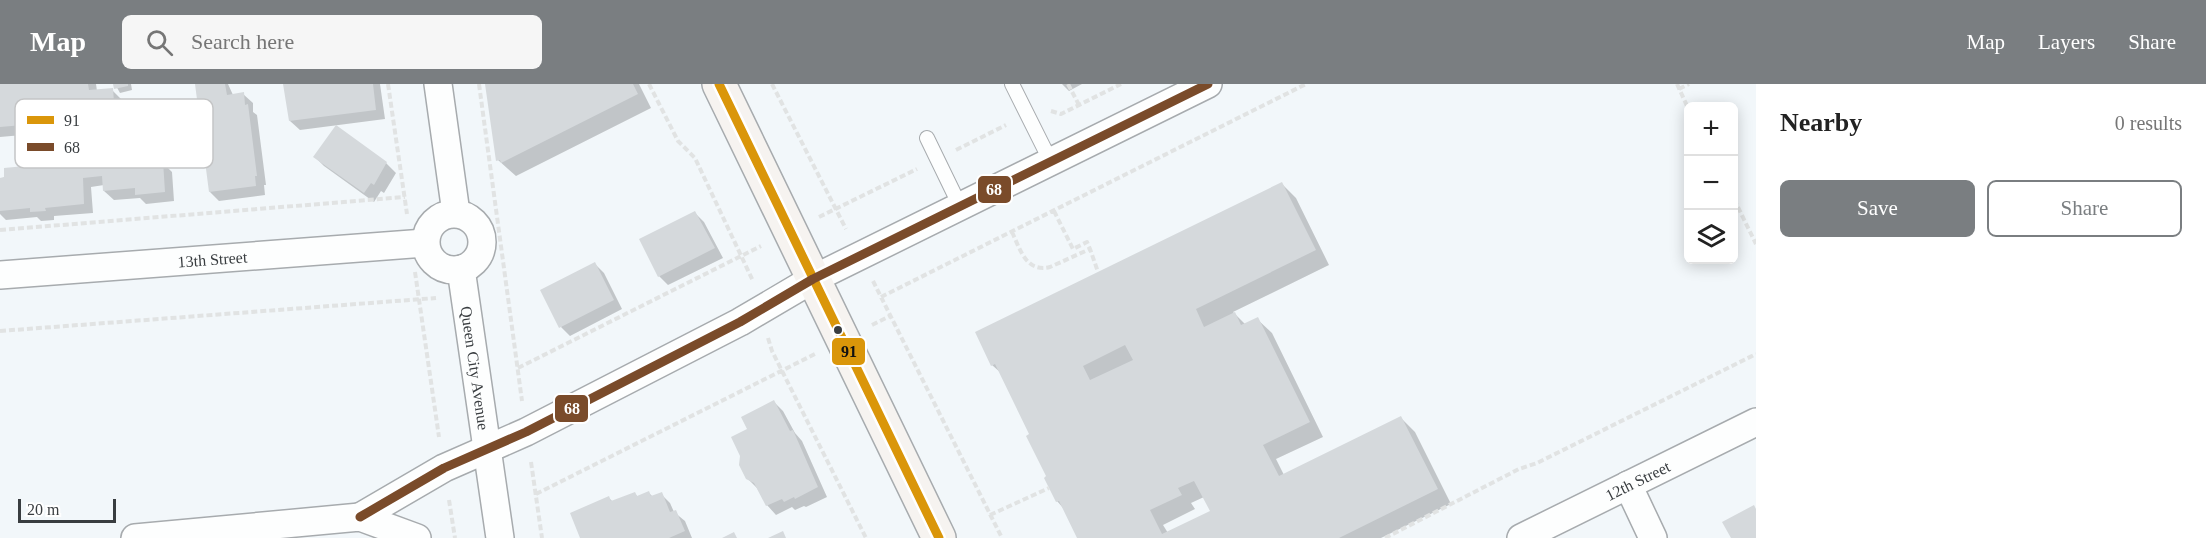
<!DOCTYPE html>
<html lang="en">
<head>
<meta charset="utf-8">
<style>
  :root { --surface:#fff; --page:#f6f6f6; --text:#222; --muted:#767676; --line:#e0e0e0; --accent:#7a7e81 }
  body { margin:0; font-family:Georgia,serif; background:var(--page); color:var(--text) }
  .controls { position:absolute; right:18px; top:18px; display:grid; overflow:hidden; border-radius:9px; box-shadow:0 3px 15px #0003 }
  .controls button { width:54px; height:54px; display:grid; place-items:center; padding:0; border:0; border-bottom:2px solid var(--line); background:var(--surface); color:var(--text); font:30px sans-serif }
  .scale { position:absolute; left:18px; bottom:15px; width:98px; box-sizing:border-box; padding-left:6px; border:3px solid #393d40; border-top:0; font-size:16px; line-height:21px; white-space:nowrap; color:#393d40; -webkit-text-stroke:4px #fff; paint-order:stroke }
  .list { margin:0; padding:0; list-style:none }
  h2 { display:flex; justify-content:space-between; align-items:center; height:78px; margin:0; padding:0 24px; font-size:26px }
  h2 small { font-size:20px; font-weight:400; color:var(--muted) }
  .actions { display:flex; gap:12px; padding:18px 24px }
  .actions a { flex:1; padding:14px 0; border:2px solid var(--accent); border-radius:9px; text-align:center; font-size:21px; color:var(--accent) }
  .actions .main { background:var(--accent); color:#fff }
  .icon { flex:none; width:33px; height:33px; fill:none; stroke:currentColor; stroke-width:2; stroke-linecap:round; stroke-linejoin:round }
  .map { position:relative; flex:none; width:1756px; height:454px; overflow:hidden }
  header { display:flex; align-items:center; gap:36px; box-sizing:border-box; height:84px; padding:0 30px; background:var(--accent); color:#fff }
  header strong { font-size:28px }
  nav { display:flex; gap:33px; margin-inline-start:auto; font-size:21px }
  .search { width:420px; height:54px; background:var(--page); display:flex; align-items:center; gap:15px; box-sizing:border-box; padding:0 21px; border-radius:9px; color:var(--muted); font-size:22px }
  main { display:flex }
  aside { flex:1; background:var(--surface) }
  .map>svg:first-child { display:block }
  .shadow { fill:#0003; fill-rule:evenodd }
  .building { fill:#d5d9dc; fill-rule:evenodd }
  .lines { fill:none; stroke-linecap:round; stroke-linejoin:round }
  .service-casing { stroke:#a7abae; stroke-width:16 }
  .minor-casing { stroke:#a7abae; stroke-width:30 }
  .secondary-casing { stroke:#a7abae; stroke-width:36 }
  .path { stroke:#e1e3e3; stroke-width:4; stroke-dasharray:6 3; stroke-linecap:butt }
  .service { stroke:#fdfefe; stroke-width:14 }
  .minor { stroke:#fdfefe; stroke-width:27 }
  .secondary { stroke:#f6f3f0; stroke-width:33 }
  .bus-1-casing { stroke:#fff; stroke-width:14 }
  .bus-2-casing { stroke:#fff; stroke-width:14 }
  .bus-1 { stroke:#da960a; stroke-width:9 }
  .bus-2 { stroke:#7a4b2a; stroke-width:9 }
  .bus-dot { fill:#393d40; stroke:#fff; stroke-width:2 }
  .labels { text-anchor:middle; stroke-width:4.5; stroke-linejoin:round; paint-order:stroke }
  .street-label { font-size:16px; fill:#393d40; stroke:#fff }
  .key { fill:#fff; stroke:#c4c5c6; stroke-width:1.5 }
  .key-label { font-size:16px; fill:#393d40 }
  .line-badge { stroke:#fff; stroke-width:2 }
  .badge-label { font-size:16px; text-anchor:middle; font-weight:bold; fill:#fff }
  .pale-badge-label { font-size:16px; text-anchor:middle; font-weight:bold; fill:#111 }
</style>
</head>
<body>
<header>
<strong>Map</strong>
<div class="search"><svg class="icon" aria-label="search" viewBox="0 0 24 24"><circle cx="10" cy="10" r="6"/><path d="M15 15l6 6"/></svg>Search here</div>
<nav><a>Map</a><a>Layers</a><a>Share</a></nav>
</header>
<main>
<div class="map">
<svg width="1756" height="454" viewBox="0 0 1756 454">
  <rect width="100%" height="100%" fill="#f2f7fa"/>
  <path class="shadow" d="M0,0H96L97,7L112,6L121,15L124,42L0,53Z
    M115,0H131L132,6L120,9Z
    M200,0H228L233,11L243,10L253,19V28L257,31L266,101H264L265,111L219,117L210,108Z
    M285,0H380L385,35L300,46L290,37Z
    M487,0H639L651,24L516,92L498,76Z
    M1062,0H1082L1069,7Z
    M336,43L386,79L396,89L384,109L381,107L374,118L324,82L315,73Z
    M138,53L147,63L149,80L162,78L172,88L174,117L146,120L140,114L114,116L104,107V101L91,103L93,129L54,132V136L41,137L37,133L6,136L0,130V95L55,75Z
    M1282,100L1296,114L1329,181L1233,228L1246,241L1257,235L1272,249L1323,353L1276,375L1284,391L1401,334L1415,348L1451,420L1381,454H1079L1064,425L1057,417L1031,350L1001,289L992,281ZM1204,413L1212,428L1168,449L1163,441L1195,425L1191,419Z
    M695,129L704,138L723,174L668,201L659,192Z
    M595,180L604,189L622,225L570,252L561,243Z
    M774,318L783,327L795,349L802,357L827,413L806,423L804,422L795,426L792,423L776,431L767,421L757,404L747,394L749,346Z
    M649,409L653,413L661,410L670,419L674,428L685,437L692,454H582L609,414L613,418L635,410L638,413Z"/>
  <path class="building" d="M0,0H88L89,6L113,4L115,33L0,43Z
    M113,0H128V2L114,5Z
    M195,0H225L227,11L244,8L245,21L248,20L257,92H255L256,102L209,108Z
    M283,0H373L376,26L289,37Z
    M485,0H633L638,10L501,79L500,76L496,77Z
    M336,41L387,78L374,101L371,99L364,109L313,73Z
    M139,52L141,79L163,77L165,108L135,111V104L103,107L102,92L83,94L84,120L45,124L46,127L30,128V124L0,127V94L4,93V84L25,82V76L53,73L52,59Z
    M1282,98L1316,166L1196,225L1204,243L1235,228L1241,241L1258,233L1310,338L1263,361L1279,392L1401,332L1438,405L1339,454H1077L1059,417L1056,418L1044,394L1046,392L1026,352L1029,350L995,280L991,282L975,248ZM1125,261L1133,276L1090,296L1083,282ZM1194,397L1210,427L1162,450L1150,426L1182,411L1178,404Z
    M695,127L715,164L658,193L639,155Z
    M595,178L614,216L559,244L540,206Z
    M774,316L790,347L793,346L818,403L795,415L794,413L784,418L782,415L766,422L754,399L746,395L739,381L740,372L731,353L747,345L741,333Z
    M649,407L651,412L662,408L670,428L676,426L685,447L669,454H580L570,429L609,412L611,417L635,408L637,412Z
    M1754,421L1756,425V454H1731L1722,438Z
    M783,447L786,454H768Z
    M734,448L737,454H722Z"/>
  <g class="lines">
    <g class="service-casing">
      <path id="service" d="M1012,0L1051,78
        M927,54L960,122"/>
    </g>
    <g class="minor-casing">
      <g id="minor">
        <path d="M438,0L456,129"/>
        <circle cx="454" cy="158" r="28"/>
        <path id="s1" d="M461,185L500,454"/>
        <path id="s2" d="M0,191L425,159"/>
        <path d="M1628,401L1653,454"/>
        <path d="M360,433L444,384L526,348L740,238L813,195L1208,0"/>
        <path d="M135,454L360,433L417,454"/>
        <path id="s3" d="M1521,454L1756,338"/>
      </g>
    </g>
    <g class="secondary-casing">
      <path id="secondary" d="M719,0L939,454"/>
    </g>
    <path class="path" d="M388,0L407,130
      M479,0L522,317
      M649,0L678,57L695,74L753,197
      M772,0L846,145
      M1068,0L1079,21
      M1677,0L1688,24
      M1679,5L1689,0
      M1051,27L1061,30L1121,0
      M956,66L1006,41
      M1734,115L1756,160
      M1054,127L1073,165L1087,158L1090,165
      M819,133L917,85
      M0,146L405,113
      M1012,148C1020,165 1026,189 1050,183L1090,165L1098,188
      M415,188L439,353
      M873,197L1002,454
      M881,213L1306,0
      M872,241L890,232
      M0,247L436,214
      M768,254L772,267L866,454
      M518,284L761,162
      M531,378L542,454
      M536,410L815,270
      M449,416L455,454
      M990,431L1049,404
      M1385,454L1519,385L1537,379L1756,270"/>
    <use href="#service" class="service"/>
    <use href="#minor" class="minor"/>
    <use href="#secondary" class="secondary"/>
    <g class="bus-1-casing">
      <path id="bus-1" d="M719,0L939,454"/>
    </g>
    <g class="bus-2-casing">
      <path id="bus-2" d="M360,433L444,384L526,348L740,238L813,195L1208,0"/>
    </g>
    <use href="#bus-1" class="bus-1"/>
    <use href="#bus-2" class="bus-2"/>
  </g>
  <circle class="bus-dot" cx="838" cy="246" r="5"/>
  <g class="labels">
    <g class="street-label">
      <text dy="6" stroke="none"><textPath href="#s2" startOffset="213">13th Street</textPath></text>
      <text dy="6" stroke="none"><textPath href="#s1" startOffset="100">Queen City Avenue</textPath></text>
      <text dy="6" stroke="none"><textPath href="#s3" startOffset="130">12th Street</textPath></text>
    </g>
  </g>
  <rect x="15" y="15" width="198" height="69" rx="9" class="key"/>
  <rect x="27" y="32" width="27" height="8" fill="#da960a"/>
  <rect x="27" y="59" width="27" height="8" fill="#7a4b2a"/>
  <g class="key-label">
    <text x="64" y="42">91</text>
    <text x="64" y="69">68</text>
  </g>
  <g class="line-badge">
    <rect x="977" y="91" width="35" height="29" rx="6" fill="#7a4b2a"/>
    <rect x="831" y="253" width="35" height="29" rx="6" fill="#da960a"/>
    <rect x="554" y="310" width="35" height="29" rx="6" fill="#7a4b2a"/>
  </g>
  <g class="badge-label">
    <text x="994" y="111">68</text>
    <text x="572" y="330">68</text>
  </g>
  <g class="pale-badge-label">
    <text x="849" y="273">91</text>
  </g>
</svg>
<div class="controls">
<button>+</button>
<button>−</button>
<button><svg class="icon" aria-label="layers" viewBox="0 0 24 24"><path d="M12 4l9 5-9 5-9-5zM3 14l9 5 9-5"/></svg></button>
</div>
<div class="scale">20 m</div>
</div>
<aside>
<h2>Nearby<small>0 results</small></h2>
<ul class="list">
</ul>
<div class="actions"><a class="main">Save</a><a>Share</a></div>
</aside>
</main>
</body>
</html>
